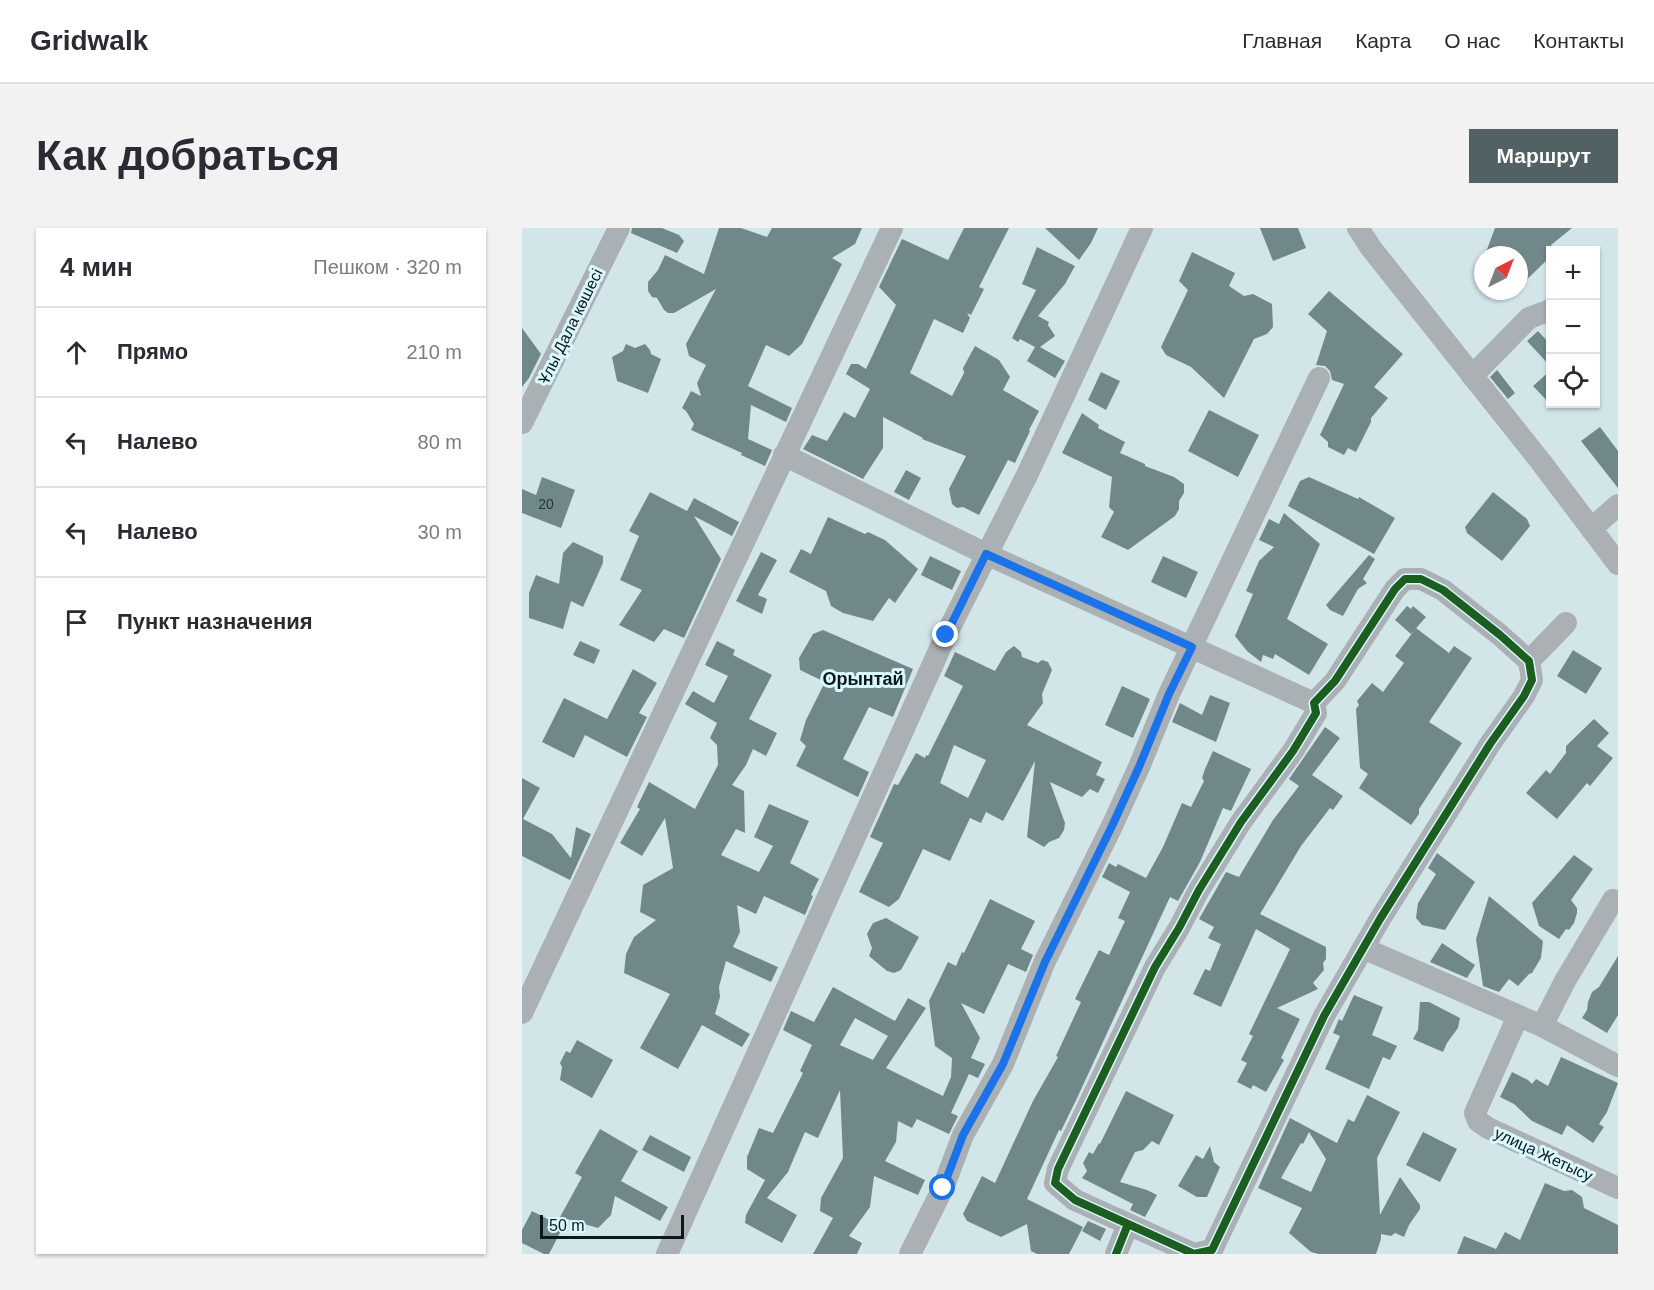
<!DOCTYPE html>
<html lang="ru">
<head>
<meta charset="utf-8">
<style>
  :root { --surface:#fff; --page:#f2f2f3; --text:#2b2b33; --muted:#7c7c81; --line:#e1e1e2; --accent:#516164 }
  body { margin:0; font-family:Arial,sans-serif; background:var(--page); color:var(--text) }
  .controls { position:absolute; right:18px; top:18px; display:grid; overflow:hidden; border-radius:0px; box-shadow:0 2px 4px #0004 }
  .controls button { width:54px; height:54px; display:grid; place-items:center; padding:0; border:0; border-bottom:2px solid var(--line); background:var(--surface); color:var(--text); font:30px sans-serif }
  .compass { position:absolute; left:952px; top:18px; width:54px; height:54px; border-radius:50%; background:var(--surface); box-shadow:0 2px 4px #0004; rotate:42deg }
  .scale { position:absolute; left:18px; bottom:15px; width:144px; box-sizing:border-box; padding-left:6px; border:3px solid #0b191c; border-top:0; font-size:16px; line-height:21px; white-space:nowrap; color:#0b191c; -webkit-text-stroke:4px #daf8fe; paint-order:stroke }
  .stop { position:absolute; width:18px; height:18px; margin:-14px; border:4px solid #1a73e8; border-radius:50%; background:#fff }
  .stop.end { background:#1a73e8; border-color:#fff; box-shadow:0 2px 6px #0008 }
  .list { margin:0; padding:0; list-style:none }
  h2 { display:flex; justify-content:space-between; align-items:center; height:78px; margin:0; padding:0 24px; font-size:26px }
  h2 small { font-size:20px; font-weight:400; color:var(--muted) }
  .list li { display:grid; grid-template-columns:39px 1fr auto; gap:18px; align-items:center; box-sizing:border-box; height:90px; padding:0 24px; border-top:2px solid var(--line) }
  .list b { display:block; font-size:22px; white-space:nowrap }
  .list em { font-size:20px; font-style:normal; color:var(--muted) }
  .icon { flex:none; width:33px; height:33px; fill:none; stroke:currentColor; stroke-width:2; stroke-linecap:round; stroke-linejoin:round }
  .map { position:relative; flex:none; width:1096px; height:1026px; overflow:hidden; border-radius:0px }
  header { display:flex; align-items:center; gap:36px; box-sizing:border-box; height:84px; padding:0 30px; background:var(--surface); border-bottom:2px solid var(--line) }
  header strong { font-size:28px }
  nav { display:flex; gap:33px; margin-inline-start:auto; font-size:21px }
  .intro { display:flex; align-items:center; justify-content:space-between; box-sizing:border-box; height:144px; padding:0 36px }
  h1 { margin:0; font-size:42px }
  .button { padding:15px 27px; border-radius:0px; background:var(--accent); color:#fff; font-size:21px; font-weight:700 }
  main { display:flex; gap:36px; padding:0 36px }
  aside { flex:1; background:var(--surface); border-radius:0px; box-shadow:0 2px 4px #0004 }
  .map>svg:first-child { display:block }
  .building { fill:#71888a; fill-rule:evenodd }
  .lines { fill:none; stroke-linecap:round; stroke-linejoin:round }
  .minor { stroke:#aab0b4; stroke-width:22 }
  .cycleway-casing { stroke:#daf8fe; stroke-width:11 }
  .cycleway { stroke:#1b5e20; stroke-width:8 }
  .route { stroke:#1a73e8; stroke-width:8 }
  .labels { text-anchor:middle; stroke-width:6; stroke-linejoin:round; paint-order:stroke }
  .number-label { font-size:14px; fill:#243538 }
  .street-label { font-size:16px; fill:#0b191c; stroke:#daf8fe }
  .neighbourhood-label { font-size:18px; font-weight:bold; fill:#0b191c; stroke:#daf8fe }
</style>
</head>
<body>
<header>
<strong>Gridwalk</strong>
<nav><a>Главная</a><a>Карта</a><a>О нас</a><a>Контакты</a></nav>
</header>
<div class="intro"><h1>Как добраться</h1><a class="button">Маршрут</a></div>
<main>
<aside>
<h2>4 мин<small>Пешком · 320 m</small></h2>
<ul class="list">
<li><svg class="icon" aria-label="ahead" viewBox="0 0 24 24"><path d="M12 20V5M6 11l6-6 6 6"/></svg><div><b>Прямо</b></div><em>210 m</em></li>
<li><svg class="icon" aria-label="left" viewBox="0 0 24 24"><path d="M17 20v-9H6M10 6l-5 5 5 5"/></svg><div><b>Налево</b></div><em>80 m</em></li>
<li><svg class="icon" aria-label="left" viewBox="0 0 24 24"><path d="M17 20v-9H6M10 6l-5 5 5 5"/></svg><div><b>Налево</b></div><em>30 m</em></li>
<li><svg class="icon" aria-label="arrive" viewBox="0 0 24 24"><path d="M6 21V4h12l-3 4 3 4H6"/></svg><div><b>Пункт назначения</b></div></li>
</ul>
</aside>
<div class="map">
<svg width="1096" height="1026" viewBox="0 0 1096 1026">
  <rect width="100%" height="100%" fill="#d2e6ea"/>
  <path class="building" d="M110,0H140L157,7L162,13L155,25L109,5Z
    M197,0H219L245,9L250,0H340L333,16L310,30L320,36L280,116L267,128L244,117L226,158L270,180L264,194L229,177L226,211L250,222L243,238L219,227L220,225L169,202L172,196L164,183L160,180L169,163L179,168L175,155L184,137L167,128L164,116L194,61L152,85H146L142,82L135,70L130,69L126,63V54L136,42L143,27L182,46Z
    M442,0H487L457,59L462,61L449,87L445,85L448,90L441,105L412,91L388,145L430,168L442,145L441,140L453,118L477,132L488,149L481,162L517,183L507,202L508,203L493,235L486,232L457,287L441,279L435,280L430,276L427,261L444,228L400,211L401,210L361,189V220L341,251L281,221L290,207L305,213L322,184L333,190L348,161L324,146L329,136H336L344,141L374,77L357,59L380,11L426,32Z
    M523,0H576L569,15L557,32Z
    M738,0H776L784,20L751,33Z
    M973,0H1050L1029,17V28L997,59V27H963Z
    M515,19L553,38L543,56L516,88L527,94L526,97L533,108L518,119L543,133L533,150L505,133L513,119L498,111L496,114L490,110L514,62L500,56Z
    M670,24L713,45L707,58L722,68L731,66L750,76L751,99L745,106L732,111L702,170L669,139L644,127L639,119L666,62L657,53Z
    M807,63L881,126L852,159L866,170L849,190V194L834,224L826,220L822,227L806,219V214L798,207L822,156L810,152L808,143L803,138L794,137L805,103L786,86Z
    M0,100L19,126L7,150L0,159Z
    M1016,103L1029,117V139L1005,113Z
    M104,116L113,120L123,116L128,122L129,126L139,131L126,165L95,153L90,129L101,123Z
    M975,142L993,165L986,171L968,149Z
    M1029,142V177L1011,158Z
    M579,144L598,153L584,182L566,172Z
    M687,182L737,207L716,249L666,223Z
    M560,185L577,197L576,200L603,214L598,225L623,236V238L652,249L662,256V265L657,273V281L653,288L606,322L579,309L592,284L587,279L590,249L540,225Z
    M1078,199L1096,223V260L1059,213Z
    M384,242L399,250L387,272L372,264Z
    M20,249L53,262L39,300L0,285V261L14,267Z
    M787,249L836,271L837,269L873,290L852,326L766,278L778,253Z
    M128,264L165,283L172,270L217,294L210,308L172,288L199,331L162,410L142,401L132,414L97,397L120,362L98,352L117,308L107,303Z
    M971,264L1005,291L1008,298L980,333L945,305L943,299Z
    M762,285L798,316L765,391L806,416L787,447L753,426L751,431L741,427L739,434L725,423L713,408L731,366L724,363L737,333L752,319L737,312L747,291L757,296Z
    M306,289L343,306L346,304L363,312L396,341L373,375L367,370L351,393L321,385L309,378L304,363L267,344L279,321L289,326Z
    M51,314L81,328V335L61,379L49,373L41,401L7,390V365L14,347L37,356L41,325Z
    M239,324L255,332L236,367L245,371L240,386L214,373Z
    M847,327L853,331L841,351L845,355L836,361L821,388L808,382L804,377Z
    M408,328L439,343L430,362L399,347Z
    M641,328L676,344L664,370L629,354Z
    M885,378L889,381L891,378L904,389L889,406L873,392Z
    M894,400L927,425L932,418L950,430L907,494L940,515L897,581V586L889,597L837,560L846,546L838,540L834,481L837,477L835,473L850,455L861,464L882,435L873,428Z
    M301,402L391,441L371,489L347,479L321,531L347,544L336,569L274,538L284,518L278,512L284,492L303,454L278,442L277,430L291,406Z
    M58,413L78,422L72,436L51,427Z
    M195,413L213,422L211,427L250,447L227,491L255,505L244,528L231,521L224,537L210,557L222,563L223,605L214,601L199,627L237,644L251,618L232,609L247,576L287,593L268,635L297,651L289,667L291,668L283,687L242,668L234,686L215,677L218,704L211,719L256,739L249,754L204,733L197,759L198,769L193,786L228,806L220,819L180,797L156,841L118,820L148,766L102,745L104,726L112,709L134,692L118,684L121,657L151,640L143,590L120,628L98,615L118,581L115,579L127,554L173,581L196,537L195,517L188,510L195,495L163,476L171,463L192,475L206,448L183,437Z
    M492,418L499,424L500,429L516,435L520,432L526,434L530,442L520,466L521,475L505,497L580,534L574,547L583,551L576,565L568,561L560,569L528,554L543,595L542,602L537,610L527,614L522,619L505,609L513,533L481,593L464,584L459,595L448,590L428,633L401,621L377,671L367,679L337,664L361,615L348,609L372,556L376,557L394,525L403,530L404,527L406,528L441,458L422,448L433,424L473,443L484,424ZM432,517L464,532L446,570L418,555Z
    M1051,422L1080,440L1064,466L1035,448Z
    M111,441L135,455L117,485L125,489L105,529L63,507L52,530L20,514L42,470L85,491Z
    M600,458L628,471L611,510L583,497Z
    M688,467L708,475L694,514L650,494L658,475L680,487Z
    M1072,491L1087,505L1075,518L1091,530L1068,558L1065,555L1035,591L1004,565L1024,542L1028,546L1044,525V518Z
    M803,499L818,510L790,547L821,568L811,582L808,580L779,618L738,686L804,719V731L801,735L802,742L791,755L796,761L755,780L778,791L759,830L762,832L744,864L731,857L729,861L715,854L725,835L719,832L731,808L727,806L768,721L734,701L699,779L671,766L683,741L688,743L699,716L686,710L692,699L677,691L704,644L717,649L751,592L777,558L767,551Z
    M691,523L729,541L709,583L701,580L678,634L656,673L648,669L556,868L539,903L537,902L505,971L561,999L547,1026H515L509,1023L505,996L479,1009L445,993L441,986L460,948L473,955L511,873L536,829L534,828L559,774L553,771L577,722L587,727L603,693L596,690L608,664L580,649L587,635L594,639L596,636L624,650L641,619L660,575L669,579L682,553L680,550L683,541Z
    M0,550L18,560L1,591L30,606L49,630L54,599L69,606L48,652L0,628Z
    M915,625L953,654L923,702L900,697L894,690L896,675L914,646L906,640Z
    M1052,627L1071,641L1049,672L1055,680V685L1052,695L1047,702L1044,701L1037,711L1017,698L1010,675Z
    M967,668L1021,713L1019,730L1010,745L1007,746L996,758L987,751L977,764L961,758L954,711Z
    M468,671L513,693L499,721L511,727L504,744L486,736L462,786L439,775L458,810L449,830L463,836L456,850L447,846L429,885L436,888L427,906L395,891L390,900L376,893L374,914L363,933L403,952L396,967L352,948L348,979L327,1008L340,1015L335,1026H291L311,990L298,983L299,970L321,930L318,862L296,910L283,904L266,944L245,970L275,987L260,1015L223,995L224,987L243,952L225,941V929L237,900L251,905L281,845L278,843L290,817L261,802L269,783L292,794L311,759L373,793L386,770L404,780L364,840L421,868L429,849L430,830L413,818L407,773L426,734L434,738L440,724L442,725ZM333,790L366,808L351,832L318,817Z
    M364,690L397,709L379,742L372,745L365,743L347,728L350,720L345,706L351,695Z
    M920,715L953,737L945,750L908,734Z
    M1096,728V787L1085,805L1060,790L1065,782L1066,774L1070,764L1077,759Z
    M832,767L861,779L850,807L875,818L868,832L861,829L847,861L803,841L818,808L811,805L817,791L820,793Z
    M898,774H907L938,790L936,800L925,815L921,824L891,811L896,802Z
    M55,812L91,832L70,870L38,852L40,839L38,835L44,823L48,825Z
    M1039,829L1096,855L1085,884L1077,896L1082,899L1071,915L1045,897L1040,907L1010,893L992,876L978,869L990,844L1006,852L1010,856L1014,851L1026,858Z
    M604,863L652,887L637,917L630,913L621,922L613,924L598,954L625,962L635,967L623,989L608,982L611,976L560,950L565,943L561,935L567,924L571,926L577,915L578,916Z
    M845,867L878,884L855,930L858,987L878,949L898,977V981L887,997L882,1009L873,1005L869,1008L859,1006V1011L854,1026H797L789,1024L767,1005L780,980L736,960L768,890L815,915L826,891L832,894ZM787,904L804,931L789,964L759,950L779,915L781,916Z
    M78,901L116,923L99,953L146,979L138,993L93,968L89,987L76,1000L38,989L60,949L53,945Z
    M901,904L935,921L918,954L884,937Z
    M128,907L169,929L162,944L120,922Z
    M688,918L692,934L698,939L685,969H675L656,958L674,927L681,931Z
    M1023,955L1042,963L1050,962L1060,969L1062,980L1096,997V1026H935L942,1008L974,1021L983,1004L998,1012Z
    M10,983L41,999L27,1026H22L0,1015V1002Z
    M566,993L584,1001L578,1013L560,1003Z"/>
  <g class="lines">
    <path class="minor" d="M836,0L849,20L1019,234L1096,336
      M950,148L1007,90L1028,82
      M0,195L97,0
      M262,227L464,326L792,475
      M1069,301L1096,277
      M1007,433L1044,395
      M841,720L1020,798L1096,838
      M0,785L370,0
      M996,788L953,885L956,893L966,900L1096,960
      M1020,798L1043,753L1091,672
      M145,1026L424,407L505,247L620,0
      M388,1026L421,960L441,907L481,836L523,733L590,598L617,539L647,466L797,150
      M594,1026L606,996L553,972L533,955L536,941L633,739L657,700L677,662L719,594L771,523L794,485L792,475L813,453L873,361L883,351H899L921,362L978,407L1007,433L1010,452L1002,468L968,516L858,691L802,788L690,1022L672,1026L606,996"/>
    <g class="cycleway-casing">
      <path id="cycleway" d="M594,1026L606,996L553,972L533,955L536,941L633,739L657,700L677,662L719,594L771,523L794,485L792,475L813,453L873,361L883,351H899L921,362L978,407L1007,433L1010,452L1002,468L968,516L858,691L802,788L690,1022L672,1026L606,996"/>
    </g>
    <use href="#cycleway" class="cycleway"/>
  </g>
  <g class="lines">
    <path class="route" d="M421,960L441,907L481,836L523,734L590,598L617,539L647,466L670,419L464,326L424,407"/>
  </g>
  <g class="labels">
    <g class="number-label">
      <text x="24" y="281">20</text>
    </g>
    <g class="street-label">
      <text transform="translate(48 98) rotate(-64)" y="6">Ұлы Дала көшесі</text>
      <text transform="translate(1022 926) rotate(25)" y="6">улица Жетысу</text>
    </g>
    <g class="neighbourhood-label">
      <text x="341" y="457">Орынтай</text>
    </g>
  </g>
</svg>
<div class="controls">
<button>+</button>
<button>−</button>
<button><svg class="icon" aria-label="locate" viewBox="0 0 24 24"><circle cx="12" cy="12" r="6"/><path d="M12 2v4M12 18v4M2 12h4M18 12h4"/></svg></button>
</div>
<svg class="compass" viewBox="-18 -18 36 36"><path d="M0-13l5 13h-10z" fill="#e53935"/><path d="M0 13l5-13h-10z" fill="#7c7c81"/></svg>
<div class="scale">50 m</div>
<div class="stop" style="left:421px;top:960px"></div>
<div class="stop end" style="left:424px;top:407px"></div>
</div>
</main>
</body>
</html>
